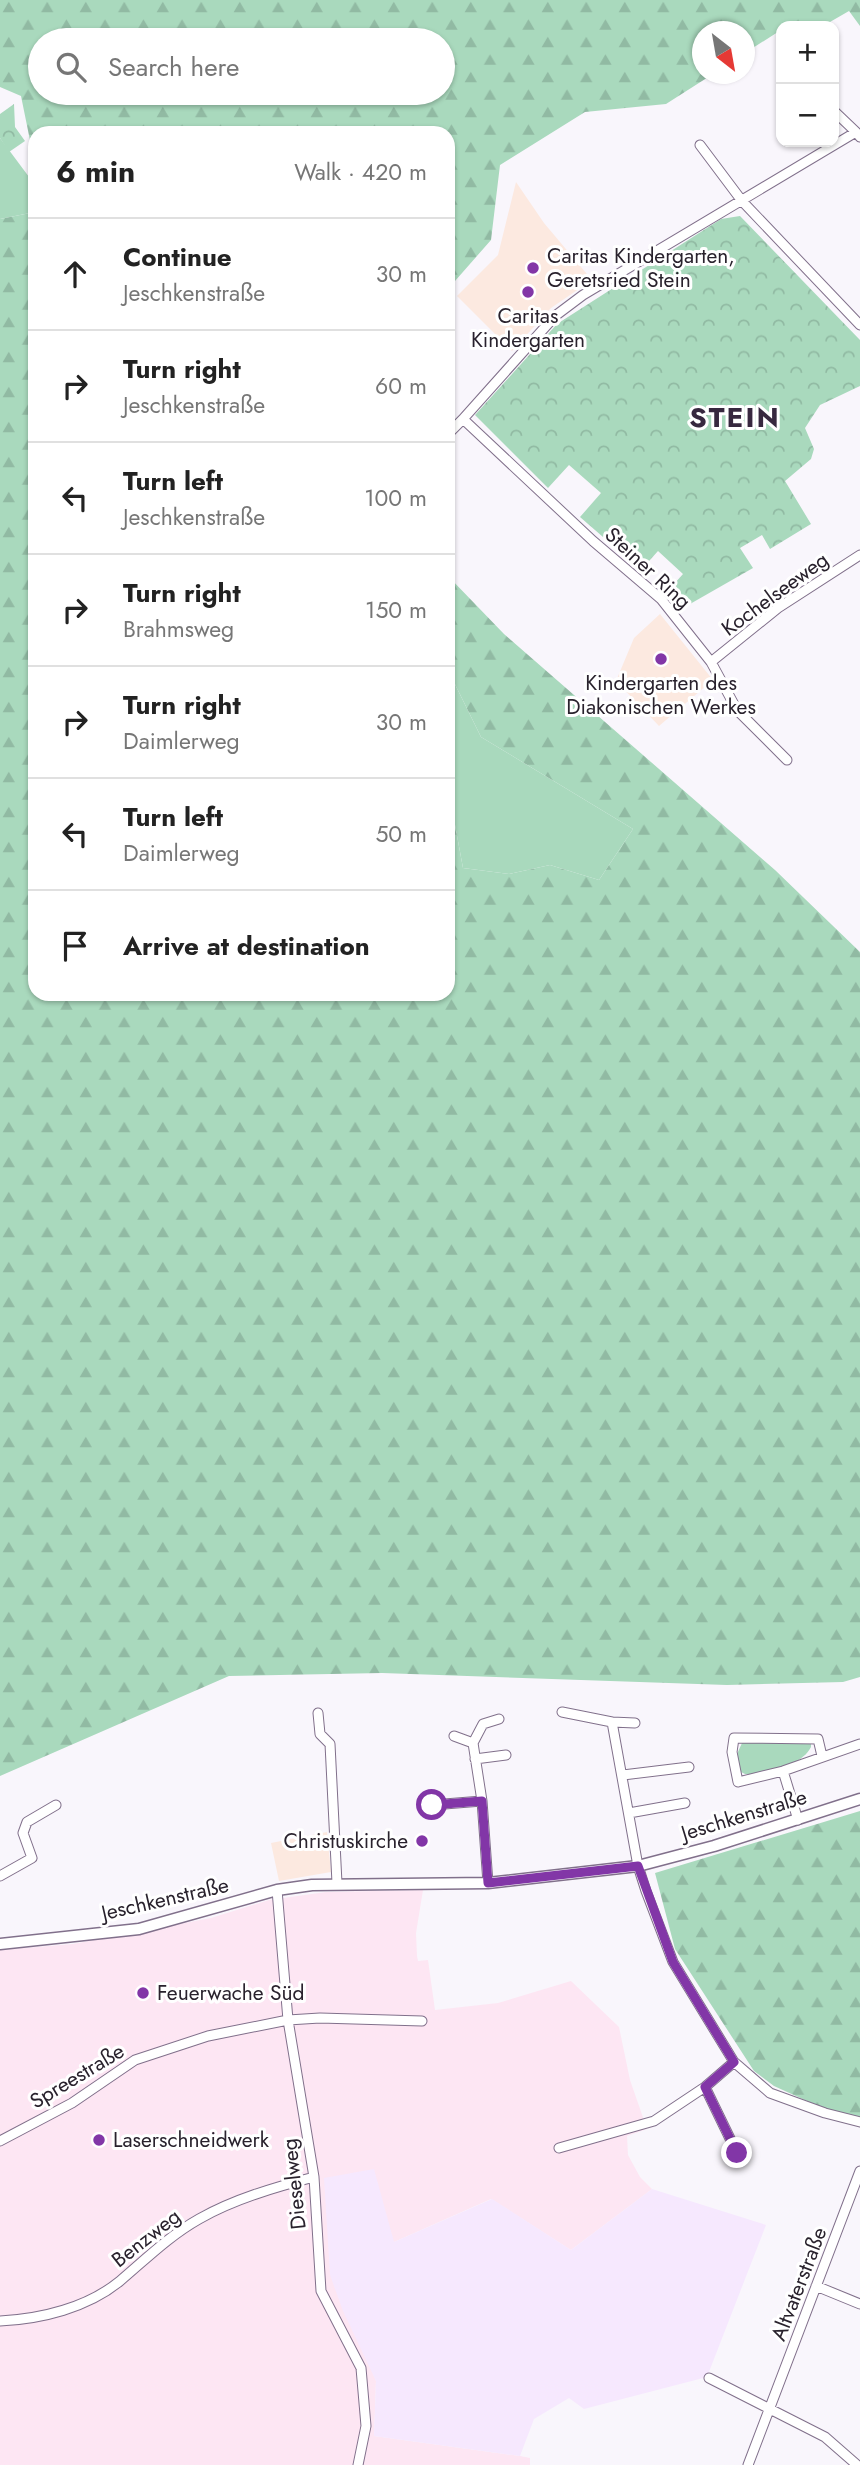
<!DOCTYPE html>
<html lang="en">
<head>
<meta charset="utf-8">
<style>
  :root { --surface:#fff; --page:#f6f6f6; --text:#222; --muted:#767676; --line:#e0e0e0 }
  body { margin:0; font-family:Jost,sans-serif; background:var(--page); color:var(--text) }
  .controls { position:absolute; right:21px; top:21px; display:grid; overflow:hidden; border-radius:14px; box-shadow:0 2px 5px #0004 }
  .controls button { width:63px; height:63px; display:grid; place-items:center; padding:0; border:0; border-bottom:2px solid var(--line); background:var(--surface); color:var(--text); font:35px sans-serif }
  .compass { position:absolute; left:692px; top:21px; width:63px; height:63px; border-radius:50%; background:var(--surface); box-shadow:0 2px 5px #0004; rotate:149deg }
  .stop { position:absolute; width:21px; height:21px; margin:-16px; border:5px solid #8236a7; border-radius:50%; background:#fff }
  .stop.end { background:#8236a7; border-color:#fff; box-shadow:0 2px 7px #0008 }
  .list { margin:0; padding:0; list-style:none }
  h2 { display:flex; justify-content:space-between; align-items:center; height:91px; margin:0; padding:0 28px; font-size:30px }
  h2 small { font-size:23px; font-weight:400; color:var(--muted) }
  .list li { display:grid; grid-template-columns:46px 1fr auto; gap:21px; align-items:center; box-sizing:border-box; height:112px; padding:0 28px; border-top:2px solid var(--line) }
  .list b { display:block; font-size:26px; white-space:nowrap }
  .list p { margin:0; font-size:23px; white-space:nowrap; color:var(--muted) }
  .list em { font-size:23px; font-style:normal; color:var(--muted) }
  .icon { flex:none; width:38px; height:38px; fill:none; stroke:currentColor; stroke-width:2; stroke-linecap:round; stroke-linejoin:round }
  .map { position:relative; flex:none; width:860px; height:2465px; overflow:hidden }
  .search { position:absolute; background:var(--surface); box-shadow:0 2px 5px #0004; left:28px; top:28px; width:427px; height:77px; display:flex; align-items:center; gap:18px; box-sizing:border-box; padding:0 24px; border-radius:38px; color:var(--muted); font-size:26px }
  .panel { position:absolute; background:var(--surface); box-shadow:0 2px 5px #0004; left:28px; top:126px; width:427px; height:875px; border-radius:21px }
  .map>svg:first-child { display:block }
  .commercial { fill:#fde6f3 }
  .built { fill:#f6e8fe }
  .education { fill:#fce9e0 }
  .green { fill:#a9d9bd }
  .forest { fill:url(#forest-firs); fill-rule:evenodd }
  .park { fill:url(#park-crowns) }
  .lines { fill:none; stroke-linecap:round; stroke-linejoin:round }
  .minor-casing { stroke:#81708b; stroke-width:11 }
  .tertiary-casing { stroke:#81708b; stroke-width:13 }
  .minor { stroke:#fff; stroke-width:9 }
  .tertiary { stroke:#fff; stroke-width:10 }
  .route { stroke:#8236a7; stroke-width:9 }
  .poi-dot { fill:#8236a7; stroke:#fff; stroke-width:2.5 }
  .labels { text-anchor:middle; stroke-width:6; stroke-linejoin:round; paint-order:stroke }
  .poi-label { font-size:21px; fill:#29222d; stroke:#fff; text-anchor:start }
  .street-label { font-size:21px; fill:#29222d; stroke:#fff }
  .district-label { font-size:28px; font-weight:bold; letter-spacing:2px; fill:#37283f; stroke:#fff }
</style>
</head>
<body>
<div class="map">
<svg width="860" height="2465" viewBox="0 0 860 2465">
  <defs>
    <pattern id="forest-firs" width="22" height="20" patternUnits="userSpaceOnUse" patternTransform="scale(1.75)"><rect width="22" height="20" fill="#a9d9bd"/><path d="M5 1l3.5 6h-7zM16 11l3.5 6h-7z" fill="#91baa3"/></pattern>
    <pattern id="park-crowns" width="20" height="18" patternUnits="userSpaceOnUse" patternTransform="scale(1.75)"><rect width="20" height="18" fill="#a9d9bd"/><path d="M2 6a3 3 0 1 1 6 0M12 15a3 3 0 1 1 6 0" fill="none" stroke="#91baa3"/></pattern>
  </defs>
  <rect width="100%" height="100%" fill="#f9f6fc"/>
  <path class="commercial" d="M423,1890L416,1933L417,1956L418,1961L428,1960L435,2010L498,2003L571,1981L619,2027L630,2080L647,2129L627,2136L628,2155L640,2177L652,2189L571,2250L491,2199L394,2242L364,2350L376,2381L374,2436L520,2456L530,2458V2465H0V1950L73,1944L211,1918L269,1900L326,1892Z"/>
  <path class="built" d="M374,2169L394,2242L492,2199L571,2250L652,2189L766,2225L707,2377L584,2409L569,2398L534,2419L520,2456L374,2436L376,2381L343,2311L330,2275L324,2178Z"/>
  <path class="education" d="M516,182L544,223L592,280L551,308L512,351L457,296L498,255Z
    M660,614L713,680L659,726L616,681L634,638Z
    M327,1832L331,1872L279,1881L271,1843Z"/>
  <path class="green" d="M0,138L35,185V212L0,219Z
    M448,670L481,737L633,829L599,880L550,865L509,874L463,868L448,787Z
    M747,1742L811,1743V1747C802,1766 765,1774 745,1774L741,1772L737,1754L742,1743Z"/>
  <path class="forest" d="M0,0H860V26L849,11L823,26H781V30L745,53L744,32H702V74H713L666,104L585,112L500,165L491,240L448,289V133H35V165L21,96L0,87ZM443,40V93H40V40Z
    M35,212V994H448V787L463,868L509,874L550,865L599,880L633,829L481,737L448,670V576L504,634L775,870L860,952V1677L843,1682L727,1685L382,1673L229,1676L0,1776V219Z
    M860,1811V2117L827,2110L796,2096L774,2086L754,2071L675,1949L655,1873Z"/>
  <path class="park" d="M14,104L15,127L25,141L9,152L0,138V114Z
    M740,216L860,340V386L820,405L805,428L814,449L811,459L785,481L811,524L770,549L762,535L740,548L753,568L683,608L666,593L683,574L658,551L641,570L580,517L601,493L569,465L548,488L475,415L557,324L721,219Z"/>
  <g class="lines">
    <g class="minor-casing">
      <path id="minor" d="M834,111L856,132
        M700,145L742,201L860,325
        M448,434L463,419
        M711,662L778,608L860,555
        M787,760L737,710L711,662L661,599L593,541L463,419L555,316L583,295L856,132L860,137
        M562,1712L612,1722
        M318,1713L320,1734L330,1744L337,1883
        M635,1723L612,1722L638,1866L646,1891L673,1962L734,2062L770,2093L825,2113L860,2122
        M454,1736L473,1743L482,1801L488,1883
        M473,1743L483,1724L499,1719
        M822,1756L818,1739L734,1738L732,1752L738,1782L783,1771L860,1744
        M475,1759L506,1755
        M783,1771L798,1820
        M623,1775L689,1767
        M432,1805L482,1801
        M629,1813L685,1803
        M0,1876L32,1858L23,1833L27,1822L56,1805
        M277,1890L288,2020L314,2177L321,2291L361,2368L366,2426L358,2465
        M705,2087L737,2153
        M0,2141L72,2103L135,2060L208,2036L288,2020L320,2018L422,2021
        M559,2148L654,2121L705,2087L734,2062
        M816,2286L860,2304
        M0,2321C41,2319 87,2308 120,2281C146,2259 169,2236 199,2219C234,2199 276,2187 314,2177
        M709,2378L825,2437L857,2465
        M748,2465L860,2171"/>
    </g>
    <g class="tertiary-casing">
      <path id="tertiary" d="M0,1944L139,1929L277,1890L312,1885L488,1883L638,1866L714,1846L860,1799"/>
    </g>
    <use href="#minor" class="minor"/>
    <use href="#tertiary" class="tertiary"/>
  </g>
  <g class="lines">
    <path class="route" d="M432,1805L482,1801L488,1883L638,1866L673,1962L734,2062L705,2087L737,2153"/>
  </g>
  <g class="poi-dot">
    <circle cx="533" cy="268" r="7"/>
    <circle cx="528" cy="292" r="7"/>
    <circle cx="661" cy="659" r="7"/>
    <circle cx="422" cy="1841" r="7"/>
    <circle cx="143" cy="1993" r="7"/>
    <circle cx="99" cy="2140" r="7"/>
  </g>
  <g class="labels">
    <g class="poi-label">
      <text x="547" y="263">Caritas Kindergarten,<tspan x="547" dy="24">Geretsried Stein</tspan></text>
      <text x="528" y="323" text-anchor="middle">Caritas<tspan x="528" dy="24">Kindergarten</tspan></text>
      <text x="661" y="690" text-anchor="middle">Kindergarten des<tspan x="661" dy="24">Diakonischen Werkes</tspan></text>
      <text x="408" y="1848" text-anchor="end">Christuskirche</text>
      <text x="157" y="2000">Feuerwache Süd</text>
      <text x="113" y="2147">Laserschneidwerk</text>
    </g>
    <g class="street-label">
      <text transform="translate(648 568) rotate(43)" y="7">Steiner Ring</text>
      <text transform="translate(775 594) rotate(-36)" y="7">Kochelseeweg</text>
      <text transform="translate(744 1815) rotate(-17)" y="7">Jeschkenstraße</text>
      <text transform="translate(165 1899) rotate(-13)" y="7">Jeschkenstraße</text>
      <text transform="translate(77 2076) rotate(-31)" y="7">Spreestraße</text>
      <text transform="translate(294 2184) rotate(-96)" y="7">Dieselweg</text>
      <text transform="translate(146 2238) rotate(-38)" y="7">Benzweg</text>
      <text transform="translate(799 2284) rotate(-69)" y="7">Altvaterstraße</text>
    </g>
    <g class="district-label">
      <text x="735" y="427">STEIN</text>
    </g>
  </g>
</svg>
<div class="controls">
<button>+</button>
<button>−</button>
</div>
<svg class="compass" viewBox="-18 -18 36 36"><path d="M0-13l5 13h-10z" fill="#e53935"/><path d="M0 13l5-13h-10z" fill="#767676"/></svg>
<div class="stop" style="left:432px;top:1805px"></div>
<div class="stop end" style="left:737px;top:2153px"></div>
<div class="search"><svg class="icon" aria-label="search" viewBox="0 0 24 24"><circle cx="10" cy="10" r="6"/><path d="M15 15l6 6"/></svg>Search here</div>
<section class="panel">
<h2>6 min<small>Walk · 420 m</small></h2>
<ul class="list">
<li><svg class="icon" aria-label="ahead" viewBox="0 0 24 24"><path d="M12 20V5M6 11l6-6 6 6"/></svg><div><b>Continue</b><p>Jeschkenstraße</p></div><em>30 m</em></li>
<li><svg class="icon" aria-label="right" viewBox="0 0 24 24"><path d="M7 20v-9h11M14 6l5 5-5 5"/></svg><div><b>Turn right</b><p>Jeschkenstraße</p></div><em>60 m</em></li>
<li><svg class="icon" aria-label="left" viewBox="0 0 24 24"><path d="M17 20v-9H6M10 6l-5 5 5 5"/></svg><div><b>Turn left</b><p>Jeschkenstraße</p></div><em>100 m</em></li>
<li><svg class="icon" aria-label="right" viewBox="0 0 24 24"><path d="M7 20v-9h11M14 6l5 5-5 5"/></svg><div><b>Turn right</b><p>Brahmsweg</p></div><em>150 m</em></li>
<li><svg class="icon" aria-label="right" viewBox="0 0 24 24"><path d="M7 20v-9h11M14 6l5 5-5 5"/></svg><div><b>Turn right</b><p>Daimlerweg</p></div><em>30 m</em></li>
<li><svg class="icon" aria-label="left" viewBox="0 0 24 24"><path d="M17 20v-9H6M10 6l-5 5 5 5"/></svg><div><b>Turn left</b><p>Daimlerweg</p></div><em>50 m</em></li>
<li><svg class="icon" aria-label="arrive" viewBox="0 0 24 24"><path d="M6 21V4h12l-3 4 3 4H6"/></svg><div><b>Arrive at destination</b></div></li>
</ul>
</section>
</div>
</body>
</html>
